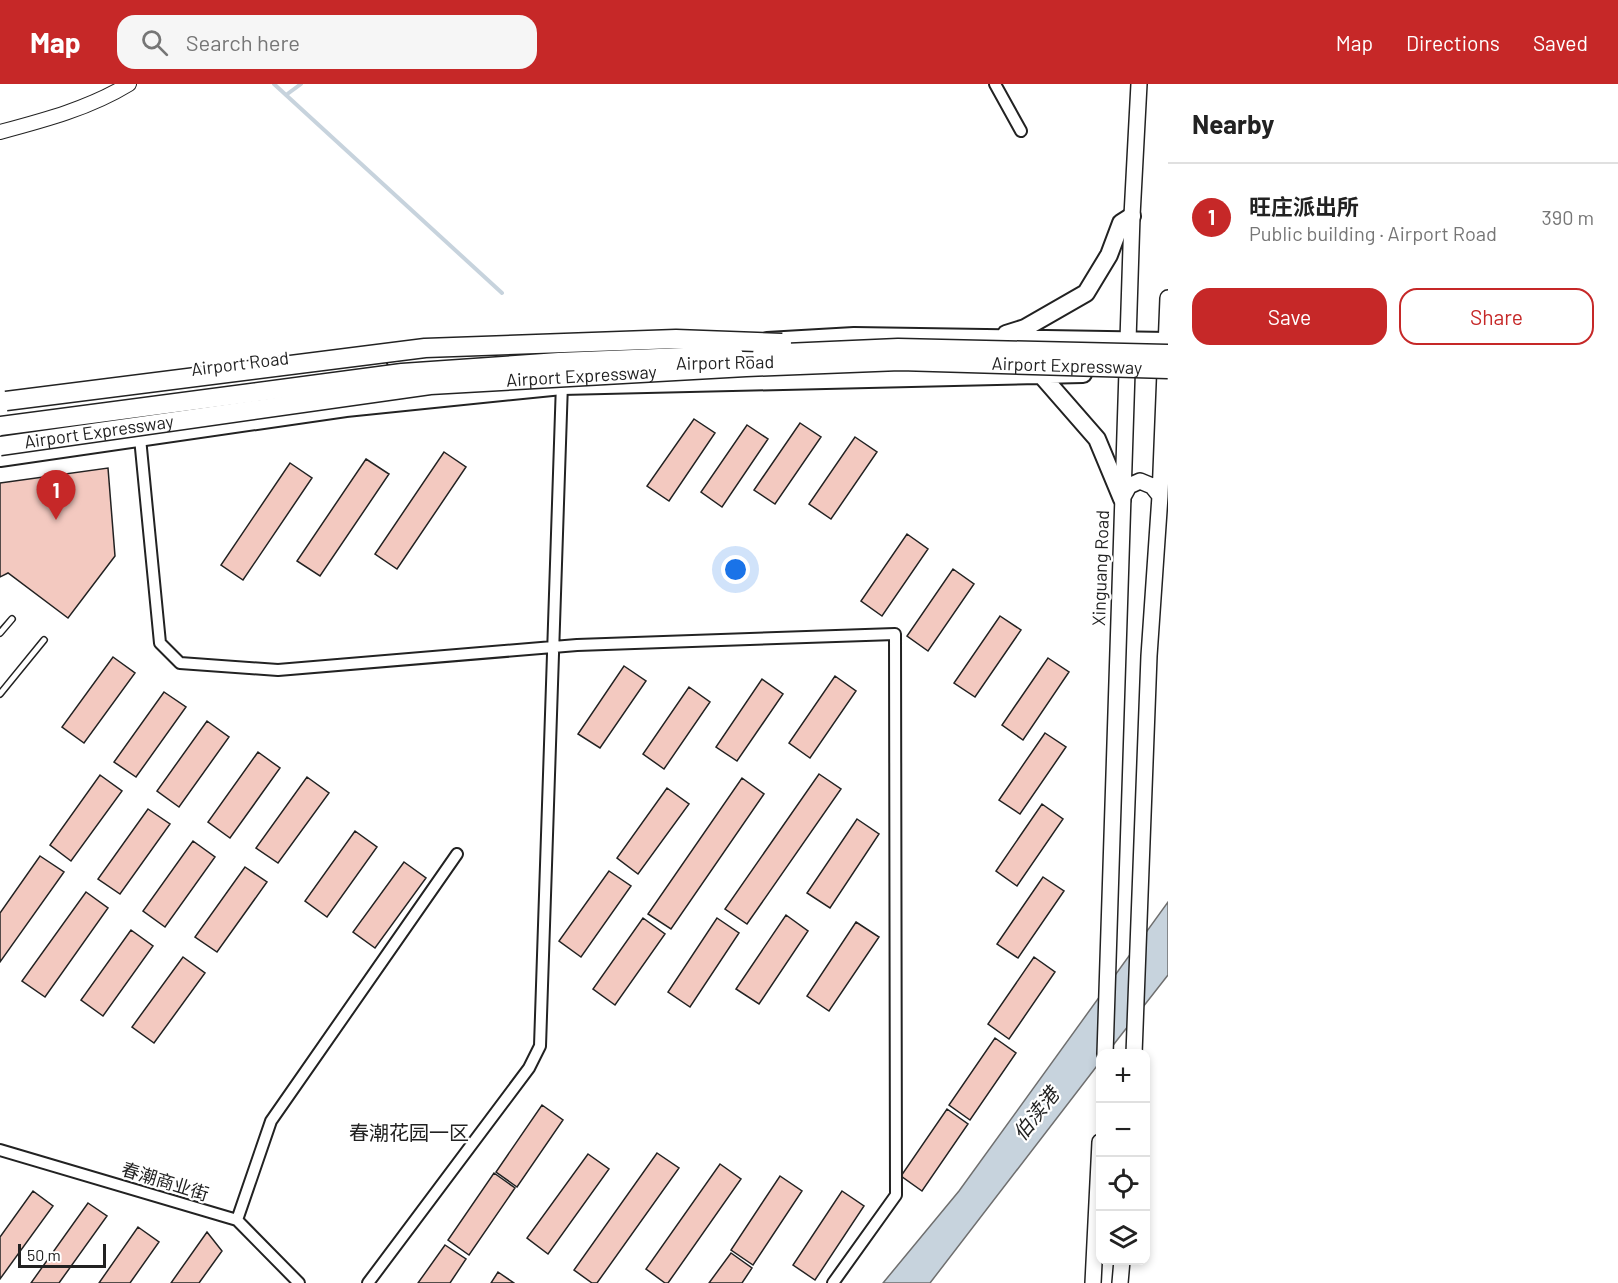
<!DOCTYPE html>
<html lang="en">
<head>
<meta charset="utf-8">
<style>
  :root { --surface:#fff; --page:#f6f6f6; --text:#222; --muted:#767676; --line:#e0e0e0; --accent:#c62828 }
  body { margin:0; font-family:Barlow,"Noto Sans SC",sans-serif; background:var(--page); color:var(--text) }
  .controls { position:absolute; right:18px; bottom:18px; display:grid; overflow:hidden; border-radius:12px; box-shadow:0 3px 9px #0003 }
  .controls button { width:54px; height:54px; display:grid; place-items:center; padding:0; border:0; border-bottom:2px solid var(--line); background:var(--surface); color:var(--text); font:30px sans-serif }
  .scale { position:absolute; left:18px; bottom:15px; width:88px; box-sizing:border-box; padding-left:6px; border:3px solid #222; border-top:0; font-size:16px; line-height:21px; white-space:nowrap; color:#222; -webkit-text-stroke:4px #fff; paint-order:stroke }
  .you { position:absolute; left:736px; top:486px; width:21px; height:21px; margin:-15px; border:4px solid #fff; border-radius:50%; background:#1a73e8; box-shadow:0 0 0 9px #1a73e833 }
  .badge { display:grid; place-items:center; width:39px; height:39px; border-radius:50%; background:var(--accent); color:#fff; font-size:20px; font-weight:700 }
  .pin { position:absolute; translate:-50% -50px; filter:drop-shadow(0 2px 3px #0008) }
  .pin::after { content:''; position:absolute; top:32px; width:21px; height:18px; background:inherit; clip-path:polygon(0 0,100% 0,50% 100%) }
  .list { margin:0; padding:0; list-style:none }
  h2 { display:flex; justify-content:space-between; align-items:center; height:78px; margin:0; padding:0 24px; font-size:26px }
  h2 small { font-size:20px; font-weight:400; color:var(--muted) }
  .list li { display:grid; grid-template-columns:39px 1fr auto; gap:18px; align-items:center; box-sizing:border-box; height:108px; padding:0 24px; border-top:2px solid var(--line) }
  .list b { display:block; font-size:22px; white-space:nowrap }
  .list p { margin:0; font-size:20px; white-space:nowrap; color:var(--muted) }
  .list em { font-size:20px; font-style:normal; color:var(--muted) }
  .actions { display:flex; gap:12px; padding:18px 24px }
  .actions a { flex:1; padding:14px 0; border:2px solid var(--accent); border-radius:18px; text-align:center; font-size:21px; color:var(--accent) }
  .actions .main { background:var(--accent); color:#fff }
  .icon { flex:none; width:33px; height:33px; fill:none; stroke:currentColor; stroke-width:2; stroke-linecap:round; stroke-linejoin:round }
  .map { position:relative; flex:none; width:1168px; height:1199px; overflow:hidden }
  header { display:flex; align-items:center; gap:36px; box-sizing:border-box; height:84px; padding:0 30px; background:var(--accent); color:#fff }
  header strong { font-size:28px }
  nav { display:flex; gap:33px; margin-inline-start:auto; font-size:21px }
  .search { width:420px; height:54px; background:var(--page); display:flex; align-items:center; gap:15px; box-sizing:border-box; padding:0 21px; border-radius:18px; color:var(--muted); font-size:22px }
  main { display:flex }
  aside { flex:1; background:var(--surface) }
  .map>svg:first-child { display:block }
  .water { fill:#c7d3dd; stroke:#6f6f6f; stroke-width:1.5 }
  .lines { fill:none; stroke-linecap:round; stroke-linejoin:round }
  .stream { stroke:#c7d3dd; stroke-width:4 }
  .building { fill:#f3c9c0; stroke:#222; stroke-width:1.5 }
  .service-casing { stroke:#222; stroke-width:8 }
  .minor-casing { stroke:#222; stroke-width:14 }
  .tertiary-casing { stroke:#222; stroke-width:16 }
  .secondary-casing { stroke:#222; stroke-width:18 }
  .primary-casing { stroke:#222; stroke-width:20 }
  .service { stroke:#fff; stroke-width:5 }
  .minor { stroke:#fff; stroke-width:10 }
  .tertiary { stroke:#fff; stroke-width:14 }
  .secondary { stroke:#fff; stroke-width:15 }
  .primary { stroke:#fff; stroke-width:16 }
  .trunk-bridge-casing { stroke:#222; stroke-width:21; stroke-linecap:butt }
  .trunk-bridge { stroke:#fff; stroke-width:18 }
  .labels { text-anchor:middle; stroke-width:4.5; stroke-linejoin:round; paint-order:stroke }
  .street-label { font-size:18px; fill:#222; stroke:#fff }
  .water-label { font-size:20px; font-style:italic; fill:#222; stroke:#fff }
  .neighbourhood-label { font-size:20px; fill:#222; stroke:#fff }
</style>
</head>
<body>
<header>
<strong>Map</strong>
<div class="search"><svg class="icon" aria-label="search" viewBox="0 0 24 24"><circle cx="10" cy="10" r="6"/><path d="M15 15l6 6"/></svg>Search here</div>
<nav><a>Map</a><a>Directions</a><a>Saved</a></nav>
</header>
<main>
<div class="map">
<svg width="1168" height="1199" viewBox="0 0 1168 1199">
  <rect width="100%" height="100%" fill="#fff"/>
  <path class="water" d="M1168,818V891L1107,969L1100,970V978L930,1199H883L959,1107Z"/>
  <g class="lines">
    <path class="stream" d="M274,0L502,209
      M286,11L301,0"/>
  </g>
  <path class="building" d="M694,335L715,349L669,417L647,402Z
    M800,339L821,353L775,420L754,406Z
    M747,341L768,355L722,423L701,408Z
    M855,353L877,368L831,435L809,420Z
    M444,368L466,383L397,485L375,470Z
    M366,375L389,390L320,492L297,477Z
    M290,379L312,394L243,496L221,481Z
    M108,384L115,472L68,534L8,489L0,493V399Z
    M907,450L928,465L882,532L861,517Z
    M953,485L974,500L928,567L907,552Z
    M1000,532L1021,546L975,613L954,599Z
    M113,573L135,589L84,659L62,643Z
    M1048,574L1069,588L1023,656L1002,641Z
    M624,582L646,597L600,664L578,650Z
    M835,592L856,607L810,674L789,659Z
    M762,595L783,610L737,677L716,663Z
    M689,603L710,618L664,685L643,670Z
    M164,608L186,623L136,693L114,678Z
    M207,637L229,653L179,723L157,707Z
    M1045,649L1066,663L1020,730L999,716Z
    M258,668L280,684L230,754L208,738Z
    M819,690L841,705L747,840L725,825Z
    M100,691L122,707L71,777L50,761Z
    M307,693L329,709L278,779L256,764Z
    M742,694L764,710L671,845L648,830Z
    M667,704L689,720L638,790L617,774Z
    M1042,720L1063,735L1017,802L996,787Z
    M148,725L170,740L120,810L98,795Z
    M857,735L879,750L830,824L807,809Z
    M355,747L377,763L327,833L305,817Z
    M193,757L215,773L165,843L143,827Z
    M40,772L64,788L0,878V829Z
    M404,778L426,794L375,864L353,848Z
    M245,783L267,798L217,868L195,853Z
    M609,787L631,802L581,873L559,857Z
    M1043,793L1064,807L1018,874L997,860Z
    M86,808L108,824L45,913L22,897Z
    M786,831L808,847L759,920L736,905Z
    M643,834L665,850L615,921L593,905Z
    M717,834L739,849L690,923L668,908Z
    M856,838L879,853L829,927L807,912Z
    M131,846L153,862L103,932L81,916Z
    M183,873L205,889L154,959L132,943Z
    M1034,873L1055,888L1009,955L988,940Z
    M995,954L1016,969L970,1036L949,1021Z
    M542,1021L563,1036L517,1103L496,1088Z
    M947,1025L968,1040L922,1107L901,1092Z
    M657,1069L679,1084L597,1199H592L574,1186Z
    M588,1070L609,1085L548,1170L527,1154Z
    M720,1080L741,1095L668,1199H665L646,1185Z
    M494,1089L515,1104L469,1171L448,1156Z
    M780,1092L802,1107L753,1181L731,1166Z
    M33,1107L53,1122L0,1195V1153Z
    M842,1107L864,1122L815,1196L793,1181Z
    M88,1119L107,1132L59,1199H31Z
    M138,1143L159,1158L130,1199H99Z
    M207,1148L222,1167L199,1199H171Z
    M445,1161L466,1175L450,1199H418Z
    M731,1169L752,1184L742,1199H709Z
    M498,1188L514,1199H491Z"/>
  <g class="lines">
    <g class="service-casing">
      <path id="service" d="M0,549L12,535
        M0,610L44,556"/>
    </g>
    <g class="minor-casing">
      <path id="minor" d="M995,0L1021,47
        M140,354L160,559L180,579L278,586L577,561L895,550L896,1111L833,1199
        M0,1066L237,1136L299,1199
        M237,1136L271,1037L457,770
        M368,1199L529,984L540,962L562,299"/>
    </g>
    <g class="tertiary-casing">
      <path id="tertiary" d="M0,48C45,36 90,24 129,0"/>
    </g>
    <g class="secondary-casing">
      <path id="secondary" d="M1123,413L1129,402L1140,397L1152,402L1160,412
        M1105,970L1132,132L1139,0
        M1134,970L1149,572L1160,412L1168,214
        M1093,1199L1100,1058
        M1120,1199L1122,1176"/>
    </g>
    <g class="primary-casing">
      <path id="primary" d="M1006,250L1025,244L1086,209L1109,171L1121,139L1132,132
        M767,257L854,252L1168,257
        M570,269L640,265
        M1042,292L1097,355L1122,415
        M0,326L379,283
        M0,374L346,324L562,302L1083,290"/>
    </g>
    <use href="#service" class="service"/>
    <use href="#minor" class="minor"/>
    <use href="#tertiary" class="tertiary"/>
    <use href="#secondary" class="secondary"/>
    <use href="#primary" class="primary"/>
    <g class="trunk-bridge-casing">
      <g id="trunk-bridge">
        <path d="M762,270L898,264L1168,270"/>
        <path d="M6,317L425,264L676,255L782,259"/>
        <path d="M0,342L402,289L559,278L734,271"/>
        <path id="s1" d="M0,362L430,301L746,283L900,277L1168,285"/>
      </g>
    </g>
    <use href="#trunk-bridge" class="trunk-bridge"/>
  </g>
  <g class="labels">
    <g class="street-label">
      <text transform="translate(725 279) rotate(-1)" y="6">Airport Road</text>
      <text transform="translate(240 280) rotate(-7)" y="6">Airport Road</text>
      <text dy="6" stroke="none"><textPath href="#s1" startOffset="1072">Airport Expressway</textPath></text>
      <text dy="6" stroke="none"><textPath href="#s1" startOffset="586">Airport Expressway</textPath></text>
      <text dy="6" stroke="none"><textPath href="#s1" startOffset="100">Airport Expressway</textPath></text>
      <text transform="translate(1101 484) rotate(-88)" y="6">Xinguang Road</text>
      <text transform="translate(165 1098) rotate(17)" y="6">春潮商业街</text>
    </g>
    <g class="water-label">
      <text transform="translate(1036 1030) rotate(-52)" y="7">伯渎港</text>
    </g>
    <g class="neighbourhood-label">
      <text x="409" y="1056">春潮花园一区</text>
    </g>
  </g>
</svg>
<div class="controls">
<button>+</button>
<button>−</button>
<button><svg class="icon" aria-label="locate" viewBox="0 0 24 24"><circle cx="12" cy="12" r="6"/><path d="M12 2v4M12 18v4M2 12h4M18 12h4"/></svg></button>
<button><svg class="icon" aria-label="layers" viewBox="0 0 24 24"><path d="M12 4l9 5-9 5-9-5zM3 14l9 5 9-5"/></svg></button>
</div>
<div class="scale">50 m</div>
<div class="you"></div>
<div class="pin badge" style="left:56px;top:436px">1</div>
</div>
<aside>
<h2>Nearby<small></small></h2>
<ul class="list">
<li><span class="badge">1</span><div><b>旺庄派出所</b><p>Public building · Airport Road</p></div><em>390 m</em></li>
</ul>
<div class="actions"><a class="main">Save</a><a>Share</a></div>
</aside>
</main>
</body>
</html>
